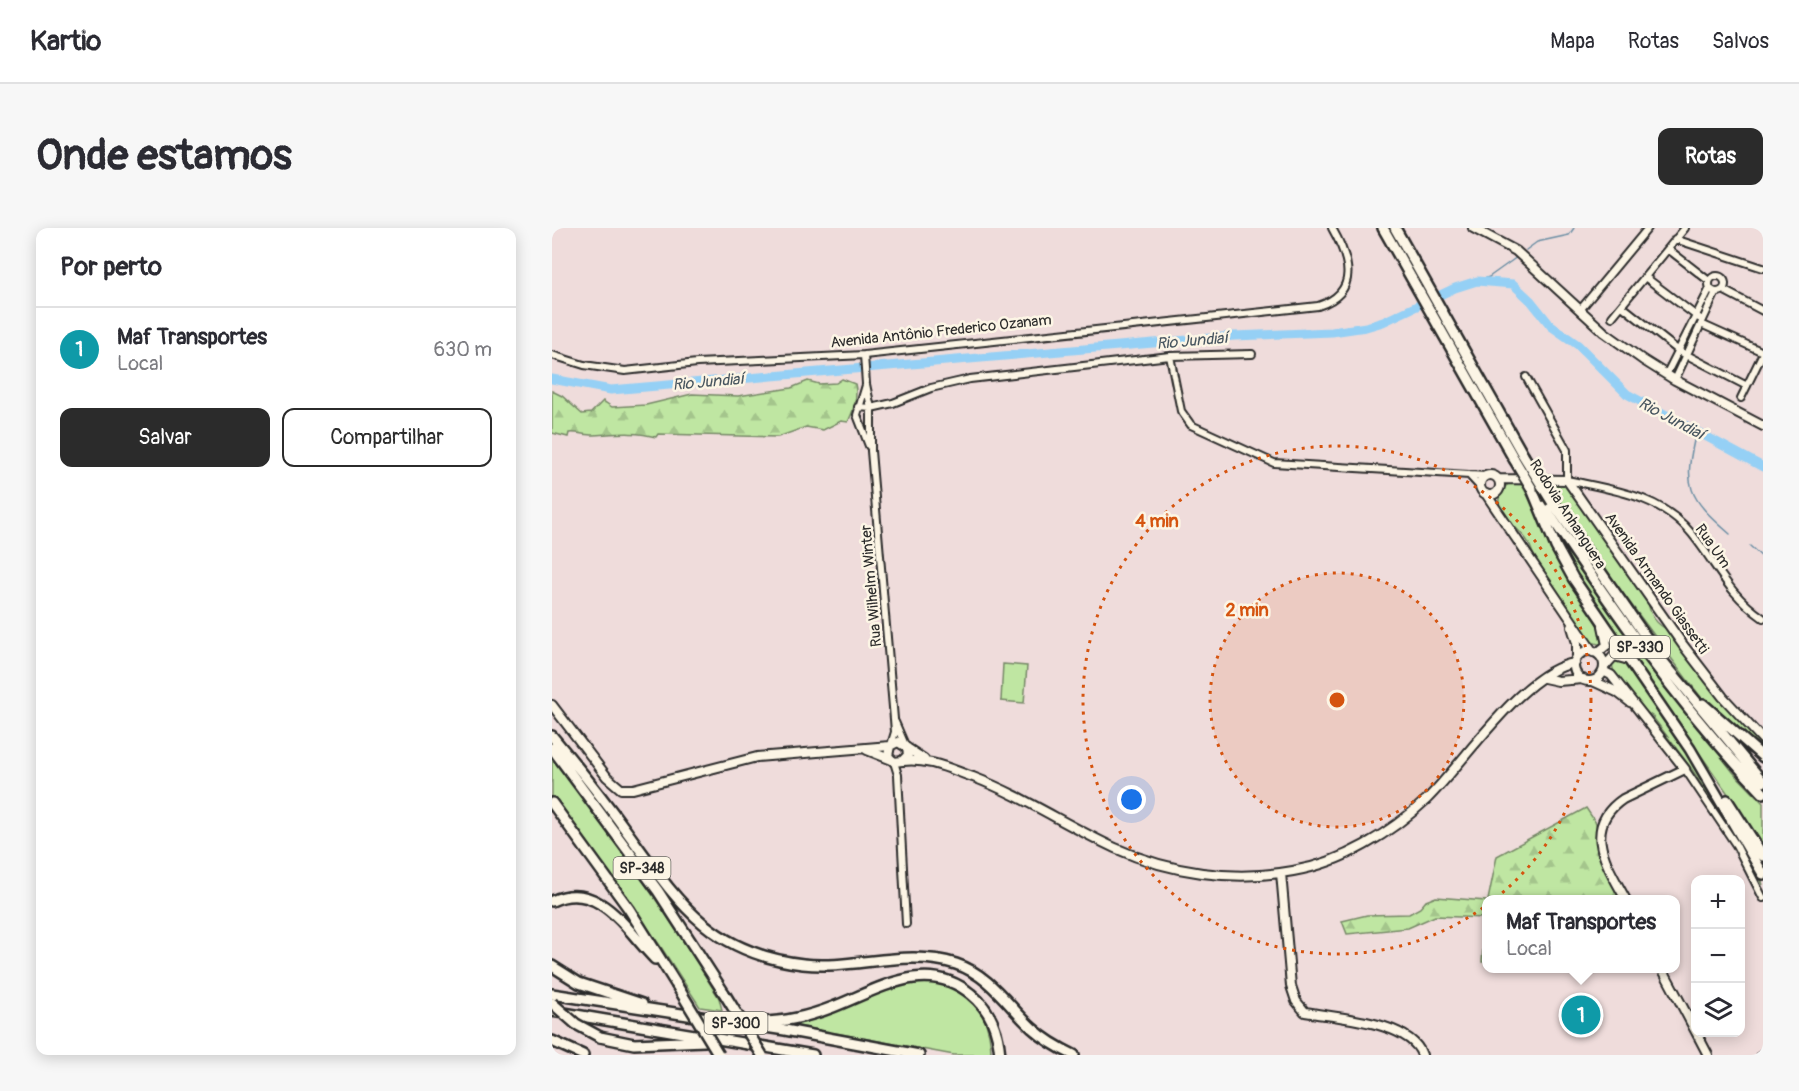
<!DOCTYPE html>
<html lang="pt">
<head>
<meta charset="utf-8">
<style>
  :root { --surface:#fff; --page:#f7f7f7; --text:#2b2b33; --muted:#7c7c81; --line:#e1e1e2; --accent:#2b2b2b }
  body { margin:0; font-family:Pangolin,sans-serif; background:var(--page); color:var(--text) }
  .controls { position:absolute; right:18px; bottom:18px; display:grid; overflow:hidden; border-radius:12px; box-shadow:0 3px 15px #0003 }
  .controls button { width:54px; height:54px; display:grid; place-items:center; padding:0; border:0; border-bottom:2px solid var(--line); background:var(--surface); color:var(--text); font:30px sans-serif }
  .you { position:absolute; left:580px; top:572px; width:21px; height:21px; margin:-15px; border:4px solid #fff; border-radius:50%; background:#1a73e8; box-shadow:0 0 0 9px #1a73e833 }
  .badge { display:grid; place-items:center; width:39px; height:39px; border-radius:50%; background:var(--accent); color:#fff; font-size:20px; font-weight:700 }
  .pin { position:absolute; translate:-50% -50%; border:3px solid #fff; box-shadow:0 2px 6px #0006 }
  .popup { position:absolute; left:930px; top:667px; width:198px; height:78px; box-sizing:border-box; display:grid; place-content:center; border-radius:12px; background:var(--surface); filter:drop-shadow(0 2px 4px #0005); font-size:20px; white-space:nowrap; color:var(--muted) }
  .popup b { font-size:22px; color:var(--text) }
  .popup::after { content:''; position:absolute; left:50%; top:100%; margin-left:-12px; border:12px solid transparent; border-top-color:var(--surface) }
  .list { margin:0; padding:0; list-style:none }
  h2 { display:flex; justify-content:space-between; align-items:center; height:78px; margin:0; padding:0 24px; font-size:26px }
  h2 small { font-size:20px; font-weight:400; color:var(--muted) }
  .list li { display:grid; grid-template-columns:39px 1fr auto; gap:18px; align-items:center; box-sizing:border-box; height:84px; padding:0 24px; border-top:2px solid var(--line) }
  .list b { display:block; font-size:22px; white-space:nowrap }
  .list p { margin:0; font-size:20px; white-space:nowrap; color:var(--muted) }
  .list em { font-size:20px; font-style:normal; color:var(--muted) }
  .actions { display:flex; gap:12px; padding:18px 24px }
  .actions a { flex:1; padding:14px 0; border:2px solid var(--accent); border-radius:12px; text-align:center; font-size:21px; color:var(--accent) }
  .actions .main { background:var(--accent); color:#fff }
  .icon { flex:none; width:33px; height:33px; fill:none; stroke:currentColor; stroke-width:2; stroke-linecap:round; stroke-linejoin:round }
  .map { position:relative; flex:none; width:1211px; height:827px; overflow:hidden; border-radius:12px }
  header { display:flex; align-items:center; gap:36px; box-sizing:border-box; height:84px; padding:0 30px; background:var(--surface); border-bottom:2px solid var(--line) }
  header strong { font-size:28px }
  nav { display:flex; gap:33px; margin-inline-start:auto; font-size:21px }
  .intro { display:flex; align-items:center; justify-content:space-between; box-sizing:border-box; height:144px; padding:0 36px }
  h1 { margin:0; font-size:42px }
  .button { padding:15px 27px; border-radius:12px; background:var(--accent); color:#fff; font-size:21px; font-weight:700 }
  main { display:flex; gap:36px; padding:0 36px }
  aside { flex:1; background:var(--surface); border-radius:12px; box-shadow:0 3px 15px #0003 }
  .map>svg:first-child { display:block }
  .grass { fill:#bfe6a2; stroke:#758866; stroke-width:1.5 }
  .forest { fill:url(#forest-firs); stroke:#758866; stroke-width:1.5 }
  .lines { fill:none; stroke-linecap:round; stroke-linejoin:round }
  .stream { stroke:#6b8ea4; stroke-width:1.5 }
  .river { stroke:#95d0f5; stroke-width:9 }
  .minor-casing { stroke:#2b2b2b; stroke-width:10 }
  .major-casing { stroke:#2b2b2b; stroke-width:12 }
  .highway-casing { stroke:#2b2b2b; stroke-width:14 }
  .minor { stroke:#fcf5e5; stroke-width:6 }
  .major { stroke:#fcf5e5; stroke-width:8 }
  .highway { stroke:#fcf5e5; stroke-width:9 }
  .highway-bridge-casing { stroke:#2b2b2b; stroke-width:14; stroke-linecap:butt }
  .highway-bridge { stroke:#fcf5e5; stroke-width:9 }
  .ring { fill:none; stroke:#d5540f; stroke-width:3; stroke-dasharray:3 6 }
  .labels { text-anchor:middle; stroke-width:5; stroke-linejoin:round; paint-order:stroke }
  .shield { fill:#fcf5e5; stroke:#6a6863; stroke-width:1.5 }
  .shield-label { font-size:14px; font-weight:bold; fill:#2b2b2b }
  .street-label { font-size:15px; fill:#2b2b2b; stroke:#fcf5e5 }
  .water-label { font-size:16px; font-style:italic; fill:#46545e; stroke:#fcf5e5 }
  .centre { fill:#d5540f; stroke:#fcf5e5; stroke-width:3 }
  .ring-label { font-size:18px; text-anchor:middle; font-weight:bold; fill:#d5540f; stroke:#fcf5e5; stroke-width:5; stroke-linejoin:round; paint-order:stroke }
</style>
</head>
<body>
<header>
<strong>Kartio</strong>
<nav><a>Mapa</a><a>Rotas</a><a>Salvos</a></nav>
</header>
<div class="intro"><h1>Onde estamos</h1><a class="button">Rotas</a></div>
<main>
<aside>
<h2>Por perto<small></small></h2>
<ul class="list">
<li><span class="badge" style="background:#0f9aa8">1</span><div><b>Maf Transportes</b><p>Local</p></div><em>630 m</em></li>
</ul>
<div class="actions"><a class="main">Salvar</a><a>Compartilhar</a></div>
</aside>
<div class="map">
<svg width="1211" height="827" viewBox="0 0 1211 827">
  <defs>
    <pattern id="forest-firs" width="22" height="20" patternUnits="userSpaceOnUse" patternTransform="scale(1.5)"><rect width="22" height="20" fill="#bfe6a2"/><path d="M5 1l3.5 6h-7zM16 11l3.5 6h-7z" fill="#a4c58c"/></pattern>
  </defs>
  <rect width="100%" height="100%" fill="#efdcdb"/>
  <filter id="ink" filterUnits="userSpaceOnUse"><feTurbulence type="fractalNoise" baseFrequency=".0167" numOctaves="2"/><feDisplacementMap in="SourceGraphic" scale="12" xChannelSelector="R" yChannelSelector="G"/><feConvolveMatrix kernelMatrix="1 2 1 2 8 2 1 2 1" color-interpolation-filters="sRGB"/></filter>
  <g filter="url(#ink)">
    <path class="grass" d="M967,252C986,283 997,316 1015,347C1028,370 1046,389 1051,415L1049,417L1037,413C1020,386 1000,359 984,332C980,325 979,318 974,311C966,300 949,289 947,274C946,262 956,254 967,252Z
      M996,254L1013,256L1020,261L1096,374C1098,387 1104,397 1117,402L1170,473L1211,516V526L1153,474L1134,450L1061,352Z
      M1005,308L1068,399L1181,544L1211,575V620L1193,590L1031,359Z
      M1061,431L1072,432L1117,495L1208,646L1211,657L1186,612L1139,540L1100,488L1094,484C1084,472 1055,447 1061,431Z
      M451,436L475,438L472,475L449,473Z
      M0,529C61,605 115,686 167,770L170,782L148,779L107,716L0,569Z
      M372,750C383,753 395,754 404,759C429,770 439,802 439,827H402L224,794L325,760Z"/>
    <path class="forest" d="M290,151L303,156C306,167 302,183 296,194L289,193L271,202L254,199L226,209L106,206L104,209C83,203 62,206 41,207C33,207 25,204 17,205L16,209L0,205V163L10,168L30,186L39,185L51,173L60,179L94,177L140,166L186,168L239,160L256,153L267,156L284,155Z
      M1034,580L1044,595L1045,624L1068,671L936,672L945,628Z
      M884,669L934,673V734H930L933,690L883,688L856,700L795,706L790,693L815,687L857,686L868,680L874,673Z"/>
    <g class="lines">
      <path class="stream" d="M974,22L985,14L1017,7L1022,0
        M925,53L937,49L965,29
        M1144,204C1131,258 1135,269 1178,306
        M1198,318L1211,330"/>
      <path class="river" d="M0,151L59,162L682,108L780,104L814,99L831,94L903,60L925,53L961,56L979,73L999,98L1026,117L1075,166L1211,239"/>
      <g class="minor-casing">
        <path id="minor" d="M1123,11L1211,40
          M1116,21L1157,53
          M1157 56a8 8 0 1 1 16 0a8 8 0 1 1-16 0Z
          M1093,49L1147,90
          M1171,62L1211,83
          M1070,78L1127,123L1195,158
          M1028,82L1096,0
          M1060,89L1133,0
          M1149,96L1211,124
          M0,127L32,137L73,143L145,135L312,127L766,78C809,64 797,30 780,0
          M312,127L314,156L319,180V223L342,491L343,504L339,517
          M618,128L629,183L639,197L722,235L934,248
          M1114,147L1158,60
          M974,149L1015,222V252C1061,262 1109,267 1140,306C1166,338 1175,365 1211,390
          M1123,152L1164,64
          M314,157L305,187L317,218
          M1189,170L1211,125
          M306,179L319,180L341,175L379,160L418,151L618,128L700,126
          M917,247L929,260
          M343,494L353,517
          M342,534L346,547L354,696
          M1133,541L1184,617L1211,670
          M1209,827L1211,825"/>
      </g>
      <g class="major-casing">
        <path id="major" d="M921,0L964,23L1052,104L1091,132L1123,152L1211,198
          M928 257a10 10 0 1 1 20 0a10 10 0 1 1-20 0Z
          M946,251L1015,252L1131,417L1171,469L1211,512
          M934,266L1041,424
          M1020,399L1025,415V430
          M1022 438a15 15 0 1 1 30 0a15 15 0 1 1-30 0Z
          M1045,425L1055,417L1051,398
          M1052,439L1062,428L1077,432
          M1051,443L1059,447L1133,541L1071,571C1028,600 1056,638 1074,672
          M992,450L1006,453L1031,451
          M1041,453L1065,464L1078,474
          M0,477L55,549L69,561H81L205,529L338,518
          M355,520L356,527L350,533L342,534L336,528L338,518L346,514L372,531
          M315,522L340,532
          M351,533C376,530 398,541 421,549C471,568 515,598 563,620C618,645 681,654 741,643C790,635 839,605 875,571C912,535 972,442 1023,435
          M729,645L739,758L744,773L753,784C785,790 858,793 870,827
          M1110,740L1144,804
          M1144,804L1156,827"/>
      </g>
      <g class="highway-casing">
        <path id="highway" d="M831,0L962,231
          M843,0L971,227
          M980,261L1004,319L1021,350L1138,521L1211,646
          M1000,274L1112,435L1211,554
          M992,278C1059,378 1127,478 1211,565
          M1151,476L1211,529
          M0,508C25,538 50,569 73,601C124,671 156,725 251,736C301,742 355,720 404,736C438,747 456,778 480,800C492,811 507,820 522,827
          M0,520L106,663L172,765
          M1175,572L1211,628
          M0,575L77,681L124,756
          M0,673C47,651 75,703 103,731
          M0,738L27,755L90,776
          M0,766L233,802L367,827
          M0,783L261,827
          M209,794C234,794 258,788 281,779C325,762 375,729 419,766C439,782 446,803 448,827
          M48,809L82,816L153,813
          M0,813L31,827"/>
      </g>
      <use href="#minor" class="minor"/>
      <use href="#major" class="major"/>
      <use href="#highway" class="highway"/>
      <g class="highway-bridge-casing">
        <path id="highway-bridge" d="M971,227L1000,274
          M962,231L980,261
          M124,756L167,827
          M172,765L210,827
          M0,775L24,796L48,809"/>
      </g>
      <use href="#highway-bridge" class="highway-bridge"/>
    </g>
  </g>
  <circle cx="785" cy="472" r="127" fill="#d5540f" fill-opacity=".12"/>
  <g class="ring">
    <circle cx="785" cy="472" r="127"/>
    <circle cx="785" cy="472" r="254"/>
  </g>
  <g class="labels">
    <g class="shield">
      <rect x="1058" y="408" width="60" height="22" rx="4.5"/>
      <rect x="61.5" y="629" width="57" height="22" rx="4.5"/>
      <rect x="152.5" y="784" width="63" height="22" rx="4.5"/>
    </g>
    <g class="shield-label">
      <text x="1088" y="424">SP-330</text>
      <text x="90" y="645">SP-348</text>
      <text x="184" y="800">SP-300</text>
    </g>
    <g class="street-label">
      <text transform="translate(389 103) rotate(-6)" y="5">Avenida Antônio Frederico Ozanam</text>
      <text transform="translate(1016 286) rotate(57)" y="5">Rodovia Anhanguera</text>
      <text transform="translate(1161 318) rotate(55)" y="5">Rua Um</text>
      <text transform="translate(1105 355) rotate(55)" y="5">Avenida Armando Giassetti</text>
      <text transform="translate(319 358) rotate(-95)" y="5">Rua Wilhelm Winter</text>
    </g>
    <g class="water-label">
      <text transform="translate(640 112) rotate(-5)" y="6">Rio Jundiaí</text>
      <text transform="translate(156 153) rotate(-5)" y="6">Rio Jundiaí</text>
      <text transform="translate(1120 190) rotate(28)" y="6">Rio Jundiaí</text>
    </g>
  </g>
  <circle cx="785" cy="472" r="9" class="centre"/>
  <g class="ring-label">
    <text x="605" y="299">4 min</text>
    <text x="695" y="388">2 min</text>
  </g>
</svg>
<div class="controls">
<button>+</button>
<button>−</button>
<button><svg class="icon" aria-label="layers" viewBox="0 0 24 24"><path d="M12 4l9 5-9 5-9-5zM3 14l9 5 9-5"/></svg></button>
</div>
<div class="you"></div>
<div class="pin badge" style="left:1029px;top:787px;background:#0f9aa8">1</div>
<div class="popup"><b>Maf Transportes</b>Local</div>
</div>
</main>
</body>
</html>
